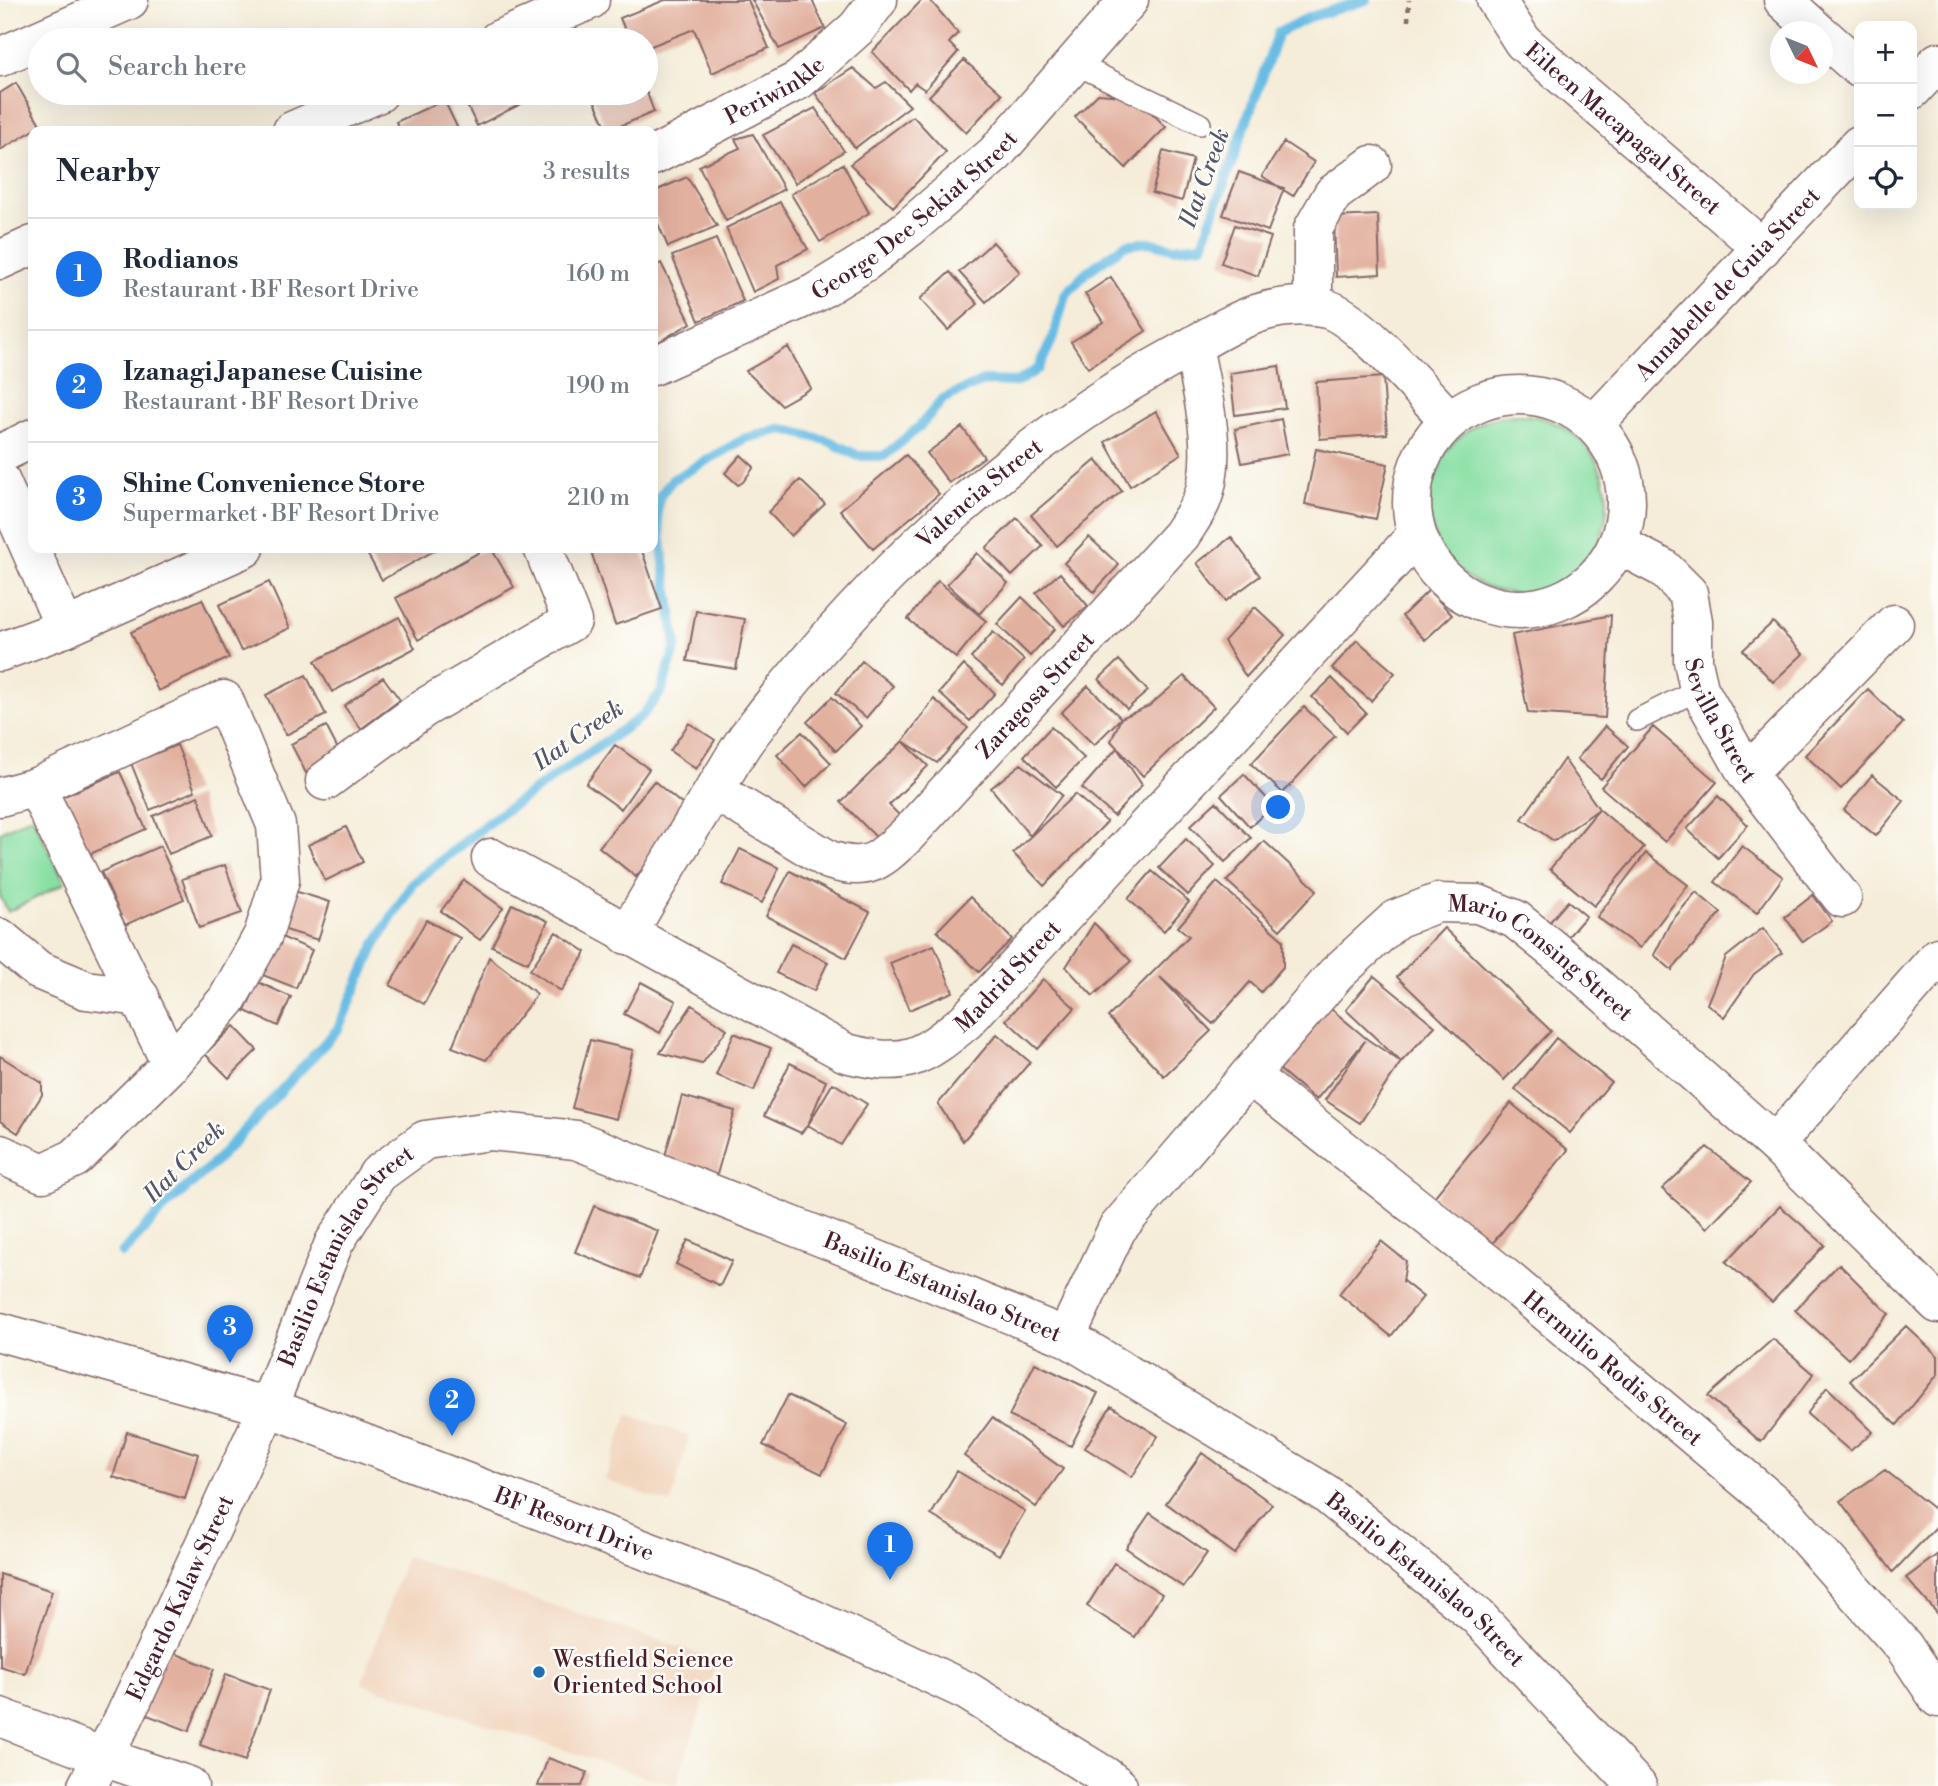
<!DOCTYPE html>
<html lang="en">
<head>
<meta charset="utf-8">
<style>
  :root { --surface:#fff; --page:#f6f6f7; --text:#1f2937; --muted:#747a83; --line:#e0e1e3; --accent:#1a73e8 }
  body { margin:0; font-family:"Libre Bodoni",serif; background:var(--page); color:var(--text) }
  .controls { position:absolute; right:21px; top:21px; display:grid; overflow:hidden; border-radius:14px; box-shadow:0 7px 28px #0002 }
  .controls button { width:63px; height:63px; display:grid; place-items:center; padding:0; border:0; border-bottom:2px solid var(--line); background:var(--surface); color:var(--text); font:35px sans-serif }
  .compass { position:absolute; left:1770px; top:21px; width:63px; height:63px; border-radius:50%; background:var(--surface); box-shadow:0 7px 28px #0002; rotate:133deg }
  .you { position:absolute; left:1279px; top:808px; width:24px; height:24px; margin:-18px; border:5px solid #fff; border-radius:50%; background:#1a73e8; box-shadow:0 0 0 10px #1a73e833 }
  .badge { display:grid; place-items:center; width:46px; height:46px; border-radius:50%; background:var(--accent); color:#fff; font-size:23px; font-weight:700 }
  .pin { position:absolute; translate:-50% -58px; filter:drop-shadow(0 2px 4px #0008) }
  .pin::after { content:''; position:absolute; top:37px; width:24px; height:21px; background:inherit; clip-path:polygon(0 0,100% 0,50% 100%) }
  .list { margin:0; padding:0; list-style:none }
  h2 { display:flex; justify-content:space-between; align-items:center; height:91px; margin:0; padding:0 28px; font-size:30px }
  h2 small { font-size:23px; font-weight:400; color:var(--muted) }
  .list li { display:grid; grid-template-columns:46px 1fr auto; gap:21px; align-items:center; box-sizing:border-box; height:112px; padding:0 28px; border-top:2px solid var(--line) }
  .list b { display:block; font-size:26px; white-space:nowrap }
  .list p { margin:0; font-size:23px; white-space:nowrap; color:var(--muted) }
  .list em { font-size:23px; font-style:normal; color:var(--muted) }
  .icon { flex:none; width:38px; height:38px; fill:none; stroke:currentColor; stroke-width:2; stroke-linecap:round; stroke-linejoin:round }
  .map { position:relative; flex:none; width:1938px; height:1786px; overflow:hidden }
  .search { position:absolute; background:var(--surface); box-shadow:0 7px 28px #0002; left:28px; top:28px; width:630px; height:77px; display:flex; align-items:center; gap:18px; box-sizing:border-box; padding:0 24px; border-radius:38px; color:var(--muted); font-size:26px }
  .panel { position:absolute; background:var(--surface); box-shadow:0 7px 28px #0002; left:28px; top:126px; width:630px; height:427px; border-radius:14px }
  .map>svg:first-child { display:block }
  .built { fill:#f1d5bd }
  .green { fill:#87dfa3; stroke:#687f67; stroke-width:2 }
  .lines { fill:none; stroke-linecap:round; stroke-linejoin:round }
  .stream { stroke:#68bce4; stroke-width:10 }
  .building { fill:#e2b09f }
  .lane-casing { stroke:#866768; stroke-width:24 }
  .street-casing { stroke:#866768; stroke-width:41 }
  .secondary-casing { stroke:#866768; stroke-width:41 }
  .path { stroke:#866768; stroke-width:4.5; stroke-dasharray:5 5; stroke-linecap:butt }
  .lane { stroke:#fff; stroke-width:21 }
  .street { stroke:#fff; stroke-width:38 }
  .secondary { stroke:#fff; stroke-width:38 }
  .poi-dot { fill:#1f6fb2; stroke:#fdfcf7; stroke-width:2.5 }
  .labels { text-anchor:middle; stroke-width:5; stroke-linejoin:round; paint-order:stroke }
  .street-label { font-size:23px; fill:#4a1f2b; stroke:#fdfcf7 }
  .poi-label { font-size:23px; fill:#4a1f2b; stroke:#fdfcf7; text-anchor:start }
  .water-label { font-size:24px; font-style:italic; fill:#54566c; stroke:#fdfcf7 }
</style>
</head>
<body>
<div class="map">
<svg width="1938" height="1786" viewBox="0 0 1938 1786">
  <rect width="100%" height="100%" fill="#fdfcf7"/>
  <filter id="ink" filterUnits="userSpaceOnUse"><feTurbulence type="fractalNoise" baseFrequency=".0143" numOctaves="2"/><feDisplacementMap in="SourceGraphic" scale="14" xChannelSelector="R" yChannelSelector="G"/><feConvolveMatrix kernelMatrix="1 2 1 2 8 2 1 2 1" color-interpolation-filters="sRGB"/></filter>
  <filter id="wash" filterUnits="userSpaceOnUse"><feTurbulence type="fractalNoise" baseFrequency=".00686" numOctaves="4" result="noise"/><feDisplacementMap in="SourceGraphic" scale="28" xChannelSelector="R" yChannelSelector="G"/><feGaussianBlur stdDeviation="1.57" result="paint"/><feColorMatrix in="noise" values="0 0 0 0 0 0 0 0 0 0 0 0 0 0 0 0 0 1.4 0 .05"/><feComposite in="paint" operator="in"/></filter>
  <g filter="url(#wash)">
    <rect width="100%" height="100%" fill="#f5edd9"/>
    <path class="built" d="M628,1414L689,1436L671,1504L605,1480Z
      M406,1556L717,1660L676,1786L361,1684Z"/>
    <path class="green" d="M1429 504a89 89 0 1 1 178 0a89 89 0 1 1-178 0Z
      M32,816L65,883L8,912L0,896V832Z"/>
    <g class="lines">
      <path class="stream" d="M122,1253L163,1209L214,1163L338,1029L376,943L412,884L493,819L641,717L661,692L676,646L657,514L659,497L672,480L746,438L783,429L829,441L858,456H884L919,427L943,399L983,381L1017,382L1038,369L1054,336L1065,295L1088,271L1125,245L1149,242L1173,248L1202,245L1278,33L1310,17L1366,0"/>
    </g>
    <g id="blocks">
      <path class="building" d="M665,0H748L769,48L712,73L694,29L646,48V40H629L620,18Z
        M752,0H812L825,28L779,49Z
        M922,0H930L958,33L949,43L958,52L925,90L915,83L909,90L872,52Z
        M964,60L1002,94L966,133L929,96Z
        M853,68L876,88L886,82L910,106L855,148L815,93Z
        M16,83L41,126L0,150V93Z
        M461,93H518L523,103L477,126Z
        M591,93H647L654,112L608,131Z
        M1098,94L1136,97L1166,127L1126,168L1075,117Z
        M444,100L459,131H400L396,122Z
        M815,108L844,151L795,183L763,135Z
        M913,116L946,152L893,207L850,164Z
        M753,134L784,189L726,221L699,166L740,148L735,139Z
        M1284,142L1314,162L1293,196L1262,176Z
        M1163,151L1193,159L1182,201L1152,193Z
        M843,164L869,213L820,242L791,194Z
        M1239,172L1284,188L1268,231L1223,215Z
        M687,177L717,226L668,247L653,212V192Z
        M780,202L808,249L777,265L779,279L753,292L726,228Z
        M1378,215L1380,274L1336,277L1334,217Z
        M1235,225L1271,237L1258,276L1221,263Z
        M716,239L743,301L699,321L672,256Z
        M993,242L1020,272L986,302L959,272Z
        M661,263L691,323L653,345V267Z
        M950,272L978,304L948,330L920,299Z
        M1111,277L1146,331L1088,368L1071,342L1103,322L1085,294Z
        M788,347L811,388L781,405L746,371Z
        M1279,366L1285,408L1235,415L1230,373Z
        M1383,377L1387,434L1320,439L1316,382Z
        M1156,411L1181,454L1130,486L1105,442Z
        M1281,419L1288,454L1242,463L1235,429Z
        M962,427L984,457L949,483L927,453Z
        M1316,449L1388,464L1376,519L1305,504Z
        M741,455L754,467L743,482L738,485L725,473Z
        M906,455L939,494L873,549L840,510Z
        M1096,460L1122,491L1057,546L1031,515Z
        M800,480L825,504L791,536L768,512Z
        M1017,518L1043,546L1012,576L986,548Z
        M1089,537L1119,565L1094,592L1064,563Z
        M1231,537L1260,576L1226,601L1197,563Z
        M364,548H439L382,580Z
        M487,548H491L514,587L418,640L396,598Z
        M590,548H641L662,609L615,625Z
        M977,553L1008,583L979,614L947,584Z
        M1060,573L1088,606L1064,626L1036,593Z
        M938,581L986,621L956,658L908,619Z
        M269,582L290,628L241,651L219,605Z
        M1429,590L1452,615L1425,640L1402,616Z
        M1022,597L1055,629L1030,656L997,624Z
        M202,599L229,658L158,691L131,632Z
        M1255,607L1285,635L1246,677L1224,641Z
        M696,611L745,619L736,669L687,661Z
        M1611,615L1605,718L1528,713L1512,635Z
        M399,617L415,648L332,692L315,661Z
        M1773,622L1803,654L1773,682L1743,650Z
        M993,632L1024,660L1003,685L971,658Z
        M1357,640L1395,673L1371,701L1332,668Z
        M1119,660L1148,691L1127,709L1099,679Z
        M862,661L893,686L866,718L836,693Z
        M964,665L995,693L970,721L939,693Z
        M306,675L326,715L286,735L266,695Z
        M1184,676L1214,707L1143,776L1111,741L1121,718L1149,706Z
        M383,677L400,700L361,729L344,706Z
        M1332,678L1366,713L1347,732L1312,697Z
        M1088,686L1121,718L1094,745L1061,713Z
        M1868,689L1903,723L1841,789L1805,755Z
        M832,697L861,726L836,751L807,722Z
        M934,699L968,728L937,763L903,741Z
        M1304,707L1335,736L1283,793L1251,764Z
        M689,723L715,740L696,769L670,751Z
        M326,726L341,755L306,773L291,744Z
        M1605,726L1628,746L1601,779L1577,759Z
        M1051,727L1084,758L1056,787L1024,756Z
        M1653,727L1717,782L1665,842L1601,787Z
        M802,732L831,763L806,787L777,755Z
        M903,741L928,766L889,805L904,820L881,842L841,802Z
        M177,745L195,791L150,810L131,763Z
        M615,745L649,769L621,809L586,784Z
        M1117,748L1142,785L1114,816L1082,788Z
        M1564,759L1599,809L1554,841L1522,819Z
        M1021,764L1062,795L1030,836L991,788Z
        M120,772L146,829L79,859L53,801Z
        M1244,774L1273,805L1250,827L1221,795Z
        M1872,775L1904,801L1876,836L1844,810Z
        M654,781L690,811L636,877L599,847Z
        M1075,794L1107,822L1044,886L1013,853Z
        M198,796L212,836L169,854L153,816Z
        M1718,796L1748,825L1718,858L1687,829Z
        M1216,802L1251,838L1225,862L1190,826Z
        M1599,809L1644,847L1594,906L1550,869Z
        M346,827L363,862L325,881L308,845Z
        M1186,839L1215,866L1188,895L1159,868Z
        M1264,841L1317,890L1280,930L1227,881Z
        M160,846L184,899L125,925L101,872Z
        M1742,846L1783,877L1757,913L1715,882Z
        M740,849L779,868L762,903L722,884Z
        M1646,853L1688,885L1640,948L1597,917Z
        M225,865L242,913L199,928L182,879Z
        M790,871L870,912L846,958L766,916Z
        M1152,871L1189,902L1164,931L1128,899Z
        M464,880L503,908L480,940L441,911Z
        M1217,882L1283,940V967L1261,992L1250,982L1213,1024L1160,977L1211,1031L1164,1076L1108,1017L1189,936L1178,927Z
        M288,889L330,902L318,940L276,927Z
        M1696,892L1721,913L1672,970L1654,955L1670,923Z
        M1813,895L1832,921L1803,942L1785,917Z
        M970,897L1012,939L979,972L937,931Z
        M1568,901L1586,916L1566,939L1548,924Z
        M512,904L548,921L528,963L492,946Z
        M426,920L460,938L424,1004L390,985Z
        M1094,923L1131,961L1093,996L1066,967Z
        M1444,928L1551,1031L1504,1080L1397,977Z
        M1763,928L1782,953L1754,974L1724,1017L1707,1004L1726,957Z
        M556,932L586,952L561,991L530,970Z
        M272,933L312,950L296,988L255,972Z
        M791,944L828,962L814,991L776,973Z
        M934,945L953,992L909,1010L890,963Z
        M489,957L537,994L486,1060L452,1047Z
        M1374,976L1435,1026L1401,1062L1346,1010Z
        M1043,979L1075,1008L1038,1049L1006,1020Z
        M258,982L291,997L278,1026L245,1011Z
        M641,982L676,1001L660,1033L624,1014Z
        M1324,1003L1367,1039L1401,1062L1360,1123L1325,1100L1365,1041L1316,1100L1273,1064Z
        M692,1005L727,1029L702,1064L660,1053Z
        M234,1026L257,1050L229,1078L205,1054Z
        M734,1033L771,1048L754,1091L716,1075Z
        M997,1034L1030,1062L963,1141L938,1104Z
        M1556,1038L1611,1082L1570,1133L1515,1089Z
        M590,1040L633,1050L616,1119L572,1108Z
        M0,1056L42,1083V1095L18,1133L0,1121Z
        M790,1063L826,1081L808,1125L801,1133L764,1116Z
        M833,1083L867,1104L841,1145L808,1125Z
        M682,1096L735,1111L714,1185L661,1170Z
        M1511,1103L1568,1150L1492,1244L1434,1197Z
        M1707,1147L1751,1182L1707,1228L1662,1189Z
        M594,1206L658,1231L640,1278L575,1252Z
        M1780,1206L1825,1245L1772,1302L1726,1262Z
        M688,1240L732,1261L720,1286L676,1264Z
        M1381,1241L1406,1261L1403,1281L1423,1297L1391,1336L1339,1294Z
        M1839,1264L1889,1314L1848,1359L1795,1310Z
        M1906,1326L1938,1356V1374L1897,1425L1850,1381Z
        M1773,1339L1814,1374L1761,1442L1708,1396Z
        M1035,1363L1098,1393L1071,1446L1009,1416Z
        M1827,1387L1873,1432L1850,1451L1807,1414Z
        M788,1395L847,1425L822,1474L763,1445Z
        M1111,1406L1158,1436L1132,1477L1085,1448Z
        M992,1418L1063,1469L1036,1507L964,1456Z
        M127,1432L198,1454L185,1499L113,1477Z
        M1202,1453L1272,1504L1235,1554L1166,1503Z
        M1885,1470L1938,1512V1525L1893,1572L1840,1501Z
        M957,1471L1025,1511L999,1555L931,1515Z
        M1150,1513L1207,1553L1183,1587L1126,1548Z
        M1938,1554V1614L1906,1578Z
        M1114,1563L1162,1594L1135,1637L1087,1606Z
        M0,1574L52,1591L25,1674L0,1666Z
        M167,1650L214,1669L189,1731L142,1713Z
        M226,1674L270,1690L245,1761L200,1745Z
        M548,1758L587,1772L582,1786H538Z"/>
    </g>
  </g>
  <g filter="url(#ink)">
    <use href="#blocks" fill-opacity="0" stroke="#866768" stroke-width="2"/>
    <g class="lines">
      <g class="lane-casing">
        <path id="lane" d="M1076,64L1200,124
          M1637,720L1699,689"/>
      </g>
      <g class="street-casing">
        <g id="street">
          <path id="s1" d="M1496,0L1523,42L1762,248"/>
          <path d="M1783,0L1818,32"/>
          <path d="M1822,35L1859,68"/>
          <path d="M498,40L590,0"/>
          <path d="M0,57L129,0"/>
          <path d="M1912,90L1938,62"/>
          <path d="M292,131L379,93"/>
          <path id="s2" d="M653,156L799,80L857,28L878,0"/>
          <path d="M0,260L33,245"/>
          <path d="M1313,307V229L1333,194L1372,165"/>
          <path id="s3" d="M653,366L815,293L865,262L910,227L995,154L1129,0"/>
          <circle cx="1519" cy="502" r="107"/>
          <path id="s4" d="M1595,423L1859,145"/>
          <path d="M0,454L33,438"/>
          <path d="M0,480L65,628"/>
          <path id="s5" d="M1619,545L1663,568L1688,593L1693,621V661L1699,689L1747,774L1842,898"/>
          <path d="M0,652L65,628L245,548"/>
          <path d="M1747,774L1894,624"/>
          <path d="M325,781L424,708L572,621L543,548"/>
          <path d="M36,787L171,1064"/>
          <path id="s6" d="M714,790L829,860C868,873 879,861 907,835L1181,535C1188,524 1196,513 1201,502C1220,457 1202,392 1193,346"/>
          <path d="M0,797L36,787L224,700L276,825L280,880L263,935L227,1000L171,1064L75,1158L43,1173L0,1154"/>
          <path id="s7" d="M491,858L846,1053C906,1068 920,1059 966,1021L1416,536"/>
          <path id="s8" d="M627,935C655,886 683,839 713,792C724,775 734,756 746,739C861,586 1005,449 1173,357C1224,329 1267,296 1327,309C1358,317 1424,394 1449,420"/>
          <path d="M0,938L38,970L86,990L140,997"/>
          <path id="s9" d="M1249,1075L1507,1279L1782,1510L1904,1647L1938,1698"/>
          <path d="M1775,1144L1938,957"/>
          <path id="s10" d="M1066,1337L1117,1229L1336,974L1396,919L1437,903L1478,904L1515,919L1572,965L1775,1144L1938,1304"/>
          <path d="M0,1717L103,1757L189,1786"/>
          <path id="s11" d="M87,1786L124,1718L268,1407L334,1243L378,1174L425,1140L491,1131L576,1140L831,1241L1066,1337L1325,1493L1477,1616L1637,1786"/>
        </g>
      </g>
      <g class="secondary-casing">
        <g id="secondary">
          <path id="s12" d="M0,1332L268,1407L755,1592L967,1691L1105,1776L1118,1786"/>
        </g>
      </g>
      <path class="path" d="M1408,21L1409,0"/>
      <use href="#lane" class="lane"/>
      <use href="#street" class="street"/>
      <use href="#secondary" class="secondary"/>
    </g>
  </g>
  <circle class="poi-dot" cx="539" cy="1672" r="7"/>
  <g class="labels">
    <g class="street-label">
      <text dy="8" stroke="none"><textPath href="#s2" startOffset="138">Periwinkle</textPath></text>
      <text dy="8" stroke="none"><textPath href="#s1" startOffset="182">Eileen Macapagal Street</textPath></text>
      <text dy="8" stroke="none"><textPath href="#s3" startOffset="304">George Dee Sekiat Street</textPath></text>
      <text dy="8" stroke="none"><textPath href="#s4" startOffset="192">Annabelle de Guia Street</textPath></text>
      <text dy="8" stroke="none"><textPath href="#s8" startOffset="569">Valencia Street</textPath></text>
      <text dy="8" stroke="none"><textPath href="#s6" startOffset="413">Zaragosa Street</textPath></text>
      <text dy="8" stroke="none"><textPath href="#s5" startOffset="219">Sevilla Street</textPath></text>
      <text dy="8" stroke="none"><textPath href="#s10" startOffset="702">Mario Consing Street</textPath></text>
      <text dy="8" stroke="none"><textPath href="#s7" startOffset="598">Madrid Street</textPath></text>
      <text dy="8" stroke="none"><textPath href="#s11" startOffset="592">Basilio Estanislao Street</textPath></text>
      <text dy="8" stroke="none"><textPath href="#s11" startOffset="1284">Basilio Estanislao Street</textPath></text>
      <text dy="8" stroke="none"><textPath href="#s9" startOffset="467">Hermilio Rodis Street</textPath></text>
      <text dy="8" stroke="none"><textPath href="#s12" startOffset="606">BF Resort Drive</textPath></text>
      <text dy="8" stroke="none"><textPath href="#s11" startOffset="1852">Basilio Estanislao Street</textPath></text>
      <text dy="8" stroke="none"><textPath href="#s11" startOffset="210">Edgardo Kalaw Street</textPath></text>
    </g>
    <g class="poi-label">
      <text x="553" y="1667">Westfield Science<tspan x="553" dy="26">Oriented School</tspan></text>
    </g>
    <g class="water-label">
      <text transform="translate(1204 178) rotate(-70)" y="8">Ilat Creek</text>
      <text transform="translate(578 735) rotate(-35)" y="8">Ilat Creek</text>
      <text transform="translate(184 1162) rotate(-45)" y="8">Ilat Creek</text>
    </g>
  </g>
</svg>
<div class="controls">
<button>+</button>
<button>−</button>
<button><svg class="icon" aria-label="locate" viewBox="0 0 24 24"><circle cx="12" cy="12" r="6"/><path d="M12 2v4M12 18v4M2 12h4M18 12h4"/></svg></button>
</div>
<svg class="compass" viewBox="-18 -18 36 36"><path d="M0-13l5 13h-10z" fill="#e53935"/><path d="M0 13l5-13h-10z" fill="#747a83"/></svg>
<div class="you"></div>
<div class="pin badge" style="left:890px;top:1580px">1</div>
<div class="pin badge" style="left:452px;top:1436px">2</div>
<div class="pin badge" style="left:230px;top:1363px">3</div>
<div class="search"><svg class="icon" aria-label="search" viewBox="0 0 24 24"><circle cx="10" cy="10" r="6"/><path d="M15 15l6 6"/></svg>Search here</div>
<section class="panel">
<h2>Nearby<small>3 results</small></h2>
<ul class="list">
<li><span class="badge">1</span><div><b>Rodianos</b><p>Restaurant · BF Resort Drive</p></div><em>160 m</em></li>
<li><span class="badge">2</span><div><b>Izanagi Japanese Cuisine</b><p>Restaurant · BF Resort Drive</p></div><em>190 m</em></li>
<li><span class="badge">3</span><div><b>Shine Convenience Store</b><p>Supermarket · BF Resort Drive</p></div><em>210 m</em></li>
</ul>
</section>
</div>
</body>
</html>
